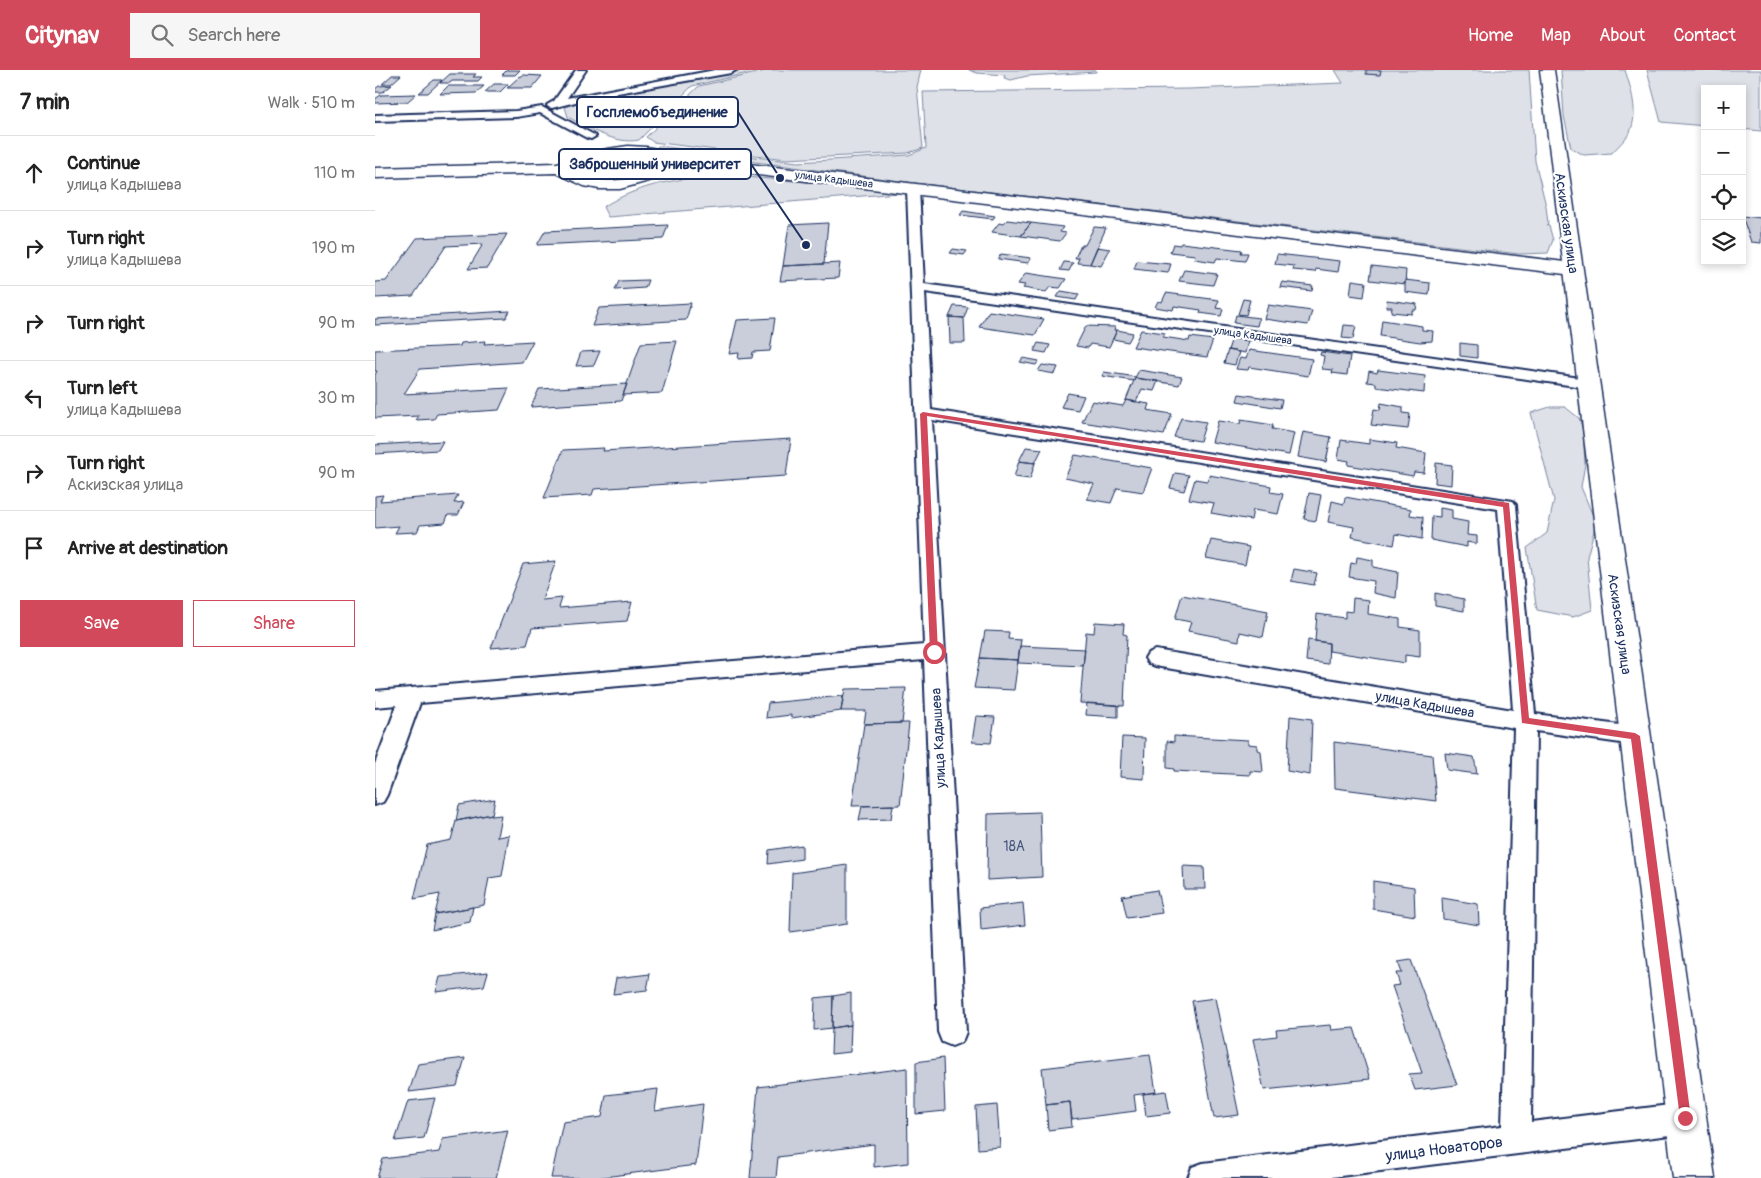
<!DOCTYPE html>
<html lang="en">
<head>
<meta charset="utf-8">
<style>
  :root { --surface:#fff; --page:#f6f6f6; --text:#222; --muted:#767676; --line:#e0e0e0; --accent:#d1495b }
  body { margin:0; font-family:Pangolin,sans-serif; background:var(--page); color:var(--text) }
  .controls { position:absolute; right:15px; top:15px; display:grid; overflow:hidden; border-radius:0px; box-shadow:0 2px 8px #0003 }
  .controls button { width:45px; height:45px; display:grid; place-items:center; padding:0; border:0; border-bottom:1px solid var(--line); background:var(--surface); color:var(--text); font:25px sans-serif }
  .stop { position:absolute; width:15px; height:15px; margin:-11px; border:4px solid #d1495b; border-radius:50%; background:#fff }
  .stop.end { background:#d1495b; border-color:#fff; box-shadow:0 1px 5px #0008 }
  .list { margin:0; padding:0; list-style:none }
  h2 { display:flex; justify-content:space-between; align-items:center; height:65px; margin:0; padding:0 20px; font-size:21px }
  h2 small { font-size:16px; font-weight:400; color:var(--muted) }
  .list li { display:grid; grid-template-columns:32px 1fr auto; gap:15px; align-items:center; box-sizing:border-box; height:75px; padding:0 20px; border-top:1px solid var(--line) }
  .list b { display:block; font-size:19px; white-space:nowrap }
  .list p { margin:0; font-size:16px; white-space:nowrap; color:var(--muted) }
  .list em { font-size:16px; font-style:normal; color:var(--muted) }
  .actions { display:flex; gap:10px; padding:15px 20px }
  .actions a { flex:1; padding:11px 0; border:1px solid var(--accent); border-radius:0px; text-align:center; font-size:18px; color:var(--accent) }
  .actions .main { background:var(--accent); color:#fff }
  .icon { flex:none; width:28px; height:28px; fill:none; stroke:currentColor; stroke-width:2; stroke-linecap:round; stroke-linejoin:round }
  .map { position:relative; flex:none; width:1386px; height:1108px; overflow:hidden }
  header { display:flex; align-items:center; gap:30px; box-sizing:border-box; height:70px; padding:0 25px; background:var(--accent); color:#fff }
  header strong { font-size:24px }
  nav { display:flex; gap:28px; margin-inline-start:auto; font-size:18px }
  .search { width:350px; height:45px; background:var(--page); display:flex; align-items:center; gap:12px; box-sizing:border-box; padding:0 18px; border-radius:0px; color:var(--muted); font-size:19px }
  main { display:flex }
  aside { flex:1; background:var(--surface) }
  .map>svg:first-child { display:block }
  .green { fill:#dee1e7; stroke:#7c88a2 }
  .building { fill:#caceda; stroke:#1b2f5e }
  .lines { fill:none; stroke-linecap:round; stroke-linejoin:round }
  .street-casing { stroke:#1b2f5e; stroke-width:4 }
  .secondary-casing { stroke:#1b2f5e; stroke-width:3 }
  .primary-casing { stroke:#1b2f5e; stroke-width:3 }
  .street { fill:#fff; fill-rule:evenodd }
  .secondary { fill:#fff; fill-rule:evenodd }
  .primary { fill:#fff; fill-rule:evenodd }
  .route { fill:#d1495b }
  .labels { text-anchor:middle; stroke-width:4.5; stroke-linejoin:round; paint-order:stroke }
  .far-street-label { font-size:11px; fill:#1b2f5e; stroke:#fff }
  .street-label { font-size:14px; fill:#1b2f5e; stroke:#fff }
  .near-number-label { font-size:14px; fill:#47577d }
  .near-street-label { font-size:16px; fill:#1b2f5e; stroke:#fff }
  .leader { fill:none; stroke:#1b2f5e; stroke-width:2 }
  .callout-dot { fill:#1b2f5e; stroke:#fff; stroke-width:2 }
  .callout { fill:#fff; stroke:#1b2f5e; stroke-width:2 }
  .callout-label { font-size:15px; text-anchor:middle; font-weight:bold; fill:#1b2f5e }
</style>
</head>
<body>
<header>
<strong>Citynav</strong>
<div class="search"><svg class="icon" aria-label="search" viewBox="0 0 24 24"><circle cx="10" cy="10" r="6"/><path d="M15 15l6 6"/></svg>Search here</div>
<nav><a>Home</a><a>Map</a><a>About</a><a>Contact</a></nav>
</header>
<main>
<aside>
<h2>7 min<small>Walk · 510 m</small></h2>
<ul class="list">
<li><svg class="icon" aria-label="ahead" viewBox="0 0 24 24"><path d="M12 20V5M6 11l6-6 6 6"/></svg><div><b>Continue</b><p>улица Кадышева</p></div><em>110 m</em></li>
<li><svg class="icon" aria-label="right" viewBox="0 0 24 24"><path d="M7 20v-9h11M14 6l5 5-5 5"/></svg><div><b>Turn right</b><p>улица Кадышева</p></div><em>190 m</em></li>
<li><svg class="icon" aria-label="right" viewBox="0 0 24 24"><path d="M7 20v-9h11M14 6l5 5-5 5"/></svg><div><b>Turn right</b></div><em>90 m</em></li>
<li><svg class="icon" aria-label="left" viewBox="0 0 24 24"><path d="M17 20v-9H6M10 6l-5 5 5 5"/></svg><div><b>Turn left</b><p>улица Кадышева</p></div><em>30 m</em></li>
<li><svg class="icon" aria-label="right" viewBox="0 0 24 24"><path d="M7 20v-9h11M14 6l5 5-5 5"/></svg><div><b>Turn right</b><p>Аскизская улица</p></div><em>90 m</em></li>
<li><svg class="icon" aria-label="arrive" viewBox="0 0 24 24"><path d="M6 21V4h12l-3 4 3 4H6"/></svg><div><b>Arrive at destination</b></div></li>
</ul>
<div class="actions"><a class="main">Save</a><a>Share</a></div>
</aside>
<div class="map">
<svg width="1386" height="1108" viewBox="0 0 1386 1108">
  <rect width="100%" height="100%" fill="#fff"/>
  <filter id="ink" filterUnits="userSpaceOnUse"><feTurbulence type="fractalNoise" baseFrequency=".02" numOctaves="2"/><feDisplacementMap in="SourceGraphic" scale="10" xChannelSelector="R" yChannelSelector="G"/><feConvolveMatrix kernelMatrix="1 2 1 2 8 2 1 2 1" color-interpolation-filters="sRGB"/></filter>
  <g filter="url(#ink)">
    <path class="green" d="M368,0H386L317,16L264,70C241,75 213,58 193,47L190,37C213,25 240,24 265,20C300,14 334,9 368,0Z
      M395,0H546L542,17L548,78L533,83L411,89L278,72L271,67L324,16Z
      M594,0H721V2L652,6L636,10L629,8L630,5L602,3Z
      M960,0H1154L1160,91L1171,136L1173,153L1171,155L1174,156L1178,170L1173,183L1144,184L548,114L282,79L283,76L423,92L534,85L551,78L548,22L814,19L968,13Z
      M1186,0H1250C1256,19 1264,42 1255,62C1251,69 1243,76 1237,83L1209,85L1196,78L1189,46Z
      M1272,0H1386V61L1367,59V19H1330V56L1286,52Z
      M245,86C256,86 268,85 277,92V96C266,113 231,115 215,106L213,103L219,94Z
      M347,105L526,120L536,122L233,147L228,137C264,114 305,108 347,105Z
      M1175,337H1190L1204,348L1208,360L1210,394L1206,417L1221,453L1212,487L1217,540L1198,547L1162,540L1152,478L1172,463L1179,430L1156,343Z"/>
    <path class="building" d="M132,0H145L140,5H127Z
      M991,0H1006L1005,5L991,4Z
      M75,4H101L98,7H107L103,11H77L75,13H65Z
      M17,5H26L16,14H7Z
      M149,5L167,6L157,18H132L144,7Z
      M59,10H67L53,23H44Z
      M119,14H133L125,22H110Z
      M17,15L8,22H0V19L4,16Z
      M73,16H109L101,23L65,24Z
      M41,24L32,32L0,33V29L6,25Z
      M588,141L620,146L618,149L585,145Z
      M1367,146L1386,148V173L1376,172Z
      M632,150L656,153L646,166L617,162L624,153L628,154Z
      M453,153L449,194L408,196L414,155Z
      M656,153L688,157L685,162L691,163L685,171L646,166Z
      M293,155L288,169L162,175L170,161Z
      M719,157L731,158L715,194L702,193L704,188H700L706,175H710Z
      M132,164L112,198L93,199L108,174L71,176L38,226L0,228V212L11,211L42,168Z
      M806,173L867,180L866,183H873L870,191L842,188L840,192L819,189L820,185L795,182L798,174L805,175Z
      M722,177L735,179L726,196L715,194Z
      M578,179L592,181L589,185L575,183Z
      M626,184L656,188L653,193L623,189Z
      M902,184L965,191L963,202L941,199L940,202L918,200L919,196L900,194Z
      M762,191L796,194L793,203L759,199Z
      M689,192L698,193L694,201L685,200Z
      M465,193L463,208L405,211L408,196Z
      M997,196L1031,200L1030,214L995,210Z
      M809,200L842,204L838,215L804,211Z
      M651,203L691,209L685,218L675,217L671,222L648,218L650,215L643,214Z
      M273,210L270,218L240,220L244,211Z
      M977,210L991,212L989,227L975,225Z
      M1030,210L1055,213L1054,225L1030,222Z
      M907,212L938,216L937,221L905,217Z
      M686,221L704,224L701,230L682,227Z
      M791,223L844,230L841,238L848,239L846,246L825,243L826,240L799,236L798,240L780,237L783,231L787,232Z
      M868,229L875,230L871,245L863,244Z
      M1012,230L1042,234L1041,240H1037V244L1016,242L1017,237H1011Z
      M316,233L311,250L217,256L224,238Z
      M893,235L937,241L933,255L889,249Z
      M579,236L593,237L589,248L574,247Z
      M135,241L131,248L0,255V249Z
      M614,241L669,249L660,265L604,257Z
      M861,245L884,248L882,256L859,253Z
      M574,247L589,248L590,273H575Z
      M400,248L395,281L378,282L377,288L363,289L364,283L354,284L362,250Z
      M1007,250L1047,256V260L1058,261L1057,271L1045,272L1005,266Z
      M969,255L981,256L978,269L967,268Z
      M711,256L740,257L739,260H742L734,277L715,274L713,278L701,276Z
      M742,260L758,263L753,272L738,269Z
      M766,260L790,263L788,267L814,271L815,267L838,270L832,287L758,277Z
      M857,268L873,271L870,283L853,280Z
      M110,271L109,274L158,271L147,292L45,299L29,324L134,318L124,340L62,344L59,349L41,350L44,346L0,348V305L2,301H0V280L85,276L86,273Z
      M302,271L287,323L248,325L266,273Z
      M663,273L675,275L671,283L659,281Z
      M1085,273L1102,275V288L1085,286Z
      M853,280L864,282L860,295L849,293Z
      M874,280L937,289L933,306L874,297L873,300L861,299L865,288L871,289Z
      M225,281L219,295L201,296L206,282Z
      M946,282L975,286L972,305L957,303L958,300L947,299L949,286L945,285Z
      M648,288L664,291L661,295L645,292Z
      M667,295L683,297L680,304L663,301Z
      M764,300L807,307L804,315L760,308Z
      M1003,300L1050,306L1049,323L1001,317V313L992,312L994,301L1002,303Z
      M729,302L761,307L759,311L727,306Z
      M760,308L783,311L779,321L767,319L761,332L751,330Z
      M252,314L246,331L156,337L164,319Z
      M693,323L709,326L703,340L686,337Z
      M864,324L907,330L905,338L862,331Z
      M751,330L774,334L772,340L797,344L789,365L707,352L717,331L748,336Z
      M1006,333L1028,337V343L1035,344L1033,359L996,355L999,339L1005,340Z
      M806,348L831,352L825,371L799,367Z
      M866,350L898,355L897,359L919,363L914,385L837,372L843,351L865,354Z
      M928,362L956,367L951,392L923,387Z
      M416,369L411,406L219,419L217,425L169,428L188,380L229,378L228,381Z
      M994,369L1022,373L1021,378L1051,383L1049,403L1039,402L1038,406L973,395L974,391L963,389L966,370L994,374Z
      M68,371L63,380L0,384V375Z
      M651,377L667,379L660,393L644,391Z
      M700,385L777,398L768,422L742,418L736,433L712,429L719,414L690,408Z
      M644,391L660,393L655,409L639,407Z
      M1061,393L1077,395L1076,415L1060,413Z
      M800,403L814,405L809,421L795,418Z
      M834,405L896,416L895,422L908,424L903,444L878,440L876,450L836,443L839,433L814,429L820,409L832,411Z
      M934,423L946,425L941,451L929,449Z
      M8,425L5,431L83,425L79,433L89,432L83,445H73L70,453L45,455L42,462L20,463L24,456L0,458V426Z
      M970,427L1036,439L1035,445L1048,447L1047,469L1021,464L1019,475L977,467L979,457L953,452L957,431L969,434Z
      M1065,438L1077,440V449L1093,452L1092,465L1102,466V474L1092,472V477L1056,470L1057,446L1065,447Z
      M836,470L874,477L870,495L831,488Z
      M982,487L998,490V497L1023,502L1021,528L998,523L999,511L974,507L976,493L981,494Z
      M181,491L167,530L187,528L184,538L257,532L252,551L157,558L152,575L116,578L148,494Z
      M919,499L942,503L939,515L916,511Z
      M1060,523L1089,529V541L1060,536Z
      M807,525L893,541L888,567L865,562L864,571L813,561L816,552L800,549Z
      M978,528L994,530L993,544L1025,549V557L1045,560V587L1030,585V593L954,581V573L940,571L942,544L970,548V541L977,542Z
      M720,552L749,554L748,564L752,565L749,636L705,633L711,562L719,563Z
      M610,561L634,562L633,569L646,570L643,590L605,588Z
      M933,570L954,573L953,594L931,591Z
      M645,576L710,579L708,596L643,593Z
      M605,588L643,590L639,620L599,618Z
      M531,618L527,653L489,654L491,641H466L470,619Z
      M468,626L466,641L416,648V645L391,648L393,633Z
      M712,633L743,635V647L711,645Z
      M601,646L620,647L616,673L597,672Z
      M915,646L937,649L935,705L912,701Z
      M527,653H534L525,735L477,736L489,654Z
      M799,666L873,670V674L882,675V680L886,681L888,702L875,701V705L799,701V699L792,698V671L799,672Z
      M747,667L770,668L769,709L745,707Z
      M959,672L1057,685L1061,731L960,718Z
      M1070,683L1099,687L1102,704L1072,700Z
      M120,729L117,744L81,751L84,735Z
      M518,735L516,749L484,750L487,736Z
      M665,742L667,807L612,810L613,744Z
      M117,744V746L126,745L122,767L134,765L127,806L114,808L109,835L60,844L65,824L39,829L52,775L76,770L81,751Z
      M427,775V789L393,794L394,780Z
      M472,795V854L415,862L417,803Z
      M808,796L829,797L830,819H809Z
      M998,811L1039,817L1040,846L998,839Z
      M782,820L787,843L752,848L747,826Z
      M1067,828L1103,834L1104,855L1068,849Z
      M648,833L650,855L606,860L605,838Z
      M98,837L95,852L57,860L60,844Z
      M1036,890L1082,1015L1040,1020L1034,1004L1047,1003L1017,916L1025,915L1021,903H1027L1023,892Z
      M113,902L109,916L61,922L65,907Z
      M275,904L272,920L238,924L241,908Z
      M476,923V955L457,958L458,926Z
      M458,926L457,958L439,960L440,928Z
      M840,928L864,1045L839,1048L817,931Z
      M476,955L475,982L456,984L457,958Z
      M955,955L956,960L979,958L995,1009L889,1020L878,969L902,966L901,960Z
      M775,985L781,1022L759,1025L761,1041L697,1049L695,1032L671,1035L667,998Z
      M90,988L82,1016L34,1022L43,994Z
      M568,988L570,1041L541,1044V992Z
      M532,998L533,1093L499,1097V1074L403,1087L401,1108H375L383,1017Z
      M283,1019L280,1041L328,1034L321,1095L221,1108H176L188,1052L227,1047L231,1025Z
      M791,1021L795,1043L771,1046L768,1024Z
      M60,1028L49,1068L20,1071L33,1031Z
      M695,1032L697,1057L673,1060L671,1035Z
      M622,1035L625,1077L603,1079L601,1037Z
      M133,1060L121,1108H2L8,1089L64,1082L68,1069Z"/>
    <g class="lines">
      <g class="street-casing">
        <path id="street" d="M201,0H211L192,28L340,0H361L356,3L220,27L177,38L173,37L172,35L179,31Z
          M167,37L221,66L216,69L212,68L165,43L141,47L0,51V45L141,41Z
          M538,115L544,119L549,214L1219,310L1222,313L1219,316L1214,318L550,222L556,340L1138,431L1141,435L1160,644L1260,657L1268,660L1271,666L1268,672L1260,675L1161,661L1156,1052L1311,1033L1321,1038L1326,1048L1321,1058L1311,1063L949,1108H813L817,1097L828,1093L1127,1056L1139,658L780,596L773,593L770,588L773,583L780,580L1138,640L1123,439L557,350L591,962L587,972L577,976L567,972L563,962L549,590L45,633L12,725L8,732L0,735V694L22,635L0,637V621L549,575L532,119Z"/>
      </g>
      <g class="secondary-casing">
        <path id="secondary" d="M253,76L271,77L350,91L1198,193L1204,195L1207,199L1204,203L1198,205L350,101L295,91L296,94L289,104L281,109L245,119H224L209,116L181,103L0,108V98L182,93L232,79ZM253,86L275,87L280,94C268,110 238,113 220,109C212,107 205,102 198,99L233,88Z"/>
      </g>
      <g class="primary-casing">
        <path id="primary" d="M1165,0H1179L1340,1108H1298Z"/>
      </g>
      <use href="#street" class="street"/>
      <use href="#secondary" class="secondary"/>
      <use href="#primary" class="primary"/>
    </g>
  </g>
  <path class="route" d="M548,342L1134,433L1154,648L1260,663L1265,666L1316,1048L1315,1052L1310,1054L1306,1052L1305,1048L1256,669L1147,653L1128,437L552,346L563,582L559,585L555,582L545,344Z"/>
  <g class="labels">
    <g class="far-street-label">
      <text transform="translate(459 109) rotate(7)" y="4">улица Кадышева</text>
      <text transform="translate(878 265) rotate(8)" y="4">улица Кадышева</text>
    </g>
    <g class="street-label">
      <text transform="translate(1192 153) rotate(82)" y="5">Аскизская улица</text>
      <text transform="translate(1245 554) rotate(82)" y="5">Аскизская улица</text>
      <text transform="translate(1050 634) rotate(10)" y="5">улица Кадышева</text>
      <text transform="translate(563 668) rotate(-93)" y="5">улица Кадышева</text>
    </g>
    <g class="near-number-label">
      <text x="639" y="781">18А</text>
    </g>
    <g class="near-street-label">
      <text transform="translate(1069 1078) rotate(-7)" y="6">улица Новаторов</text>
    </g>
  </g>
  <path class="leader" d="M405 108L363 42M431 175L376 94"/>
  <g class="callout-dot">
    <circle cx="405" cy="108" r="5"/>
    <circle cx="431" cy="175" r="5"/>
  </g>
  <g class="callout">
    <rect x="202" y="27" width="161" height="30" rx="5"/>
    <rect x="184" y="79" width="192" height="30" rx="5"/>
  </g>
  <g class="callout-label">
    <text x="282" y="47">Госплемобъединение</text>
    <text x="280" y="99">Заброшенный университет</text>
  </g>
</svg>
<div class="controls">
<button>+</button>
<button>−</button>
<button><svg class="icon" aria-label="locate" viewBox="0 0 24 24"><circle cx="12" cy="12" r="6"/><path d="M12 2v4M12 18v4M2 12h4M18 12h4"/></svg></button>
<button><svg class="icon" aria-label="layers" viewBox="0 0 24 24"><path d="M12 4l9 5-9 5-9-5zM3 14l9 5 9-5"/></svg></button>
</div>
<div class="stop" style="left:559px;top:582px"></div>
<div class="stop end" style="left:1310px;top:1048px"></div>
</div>
</main>
</body>
</html>
